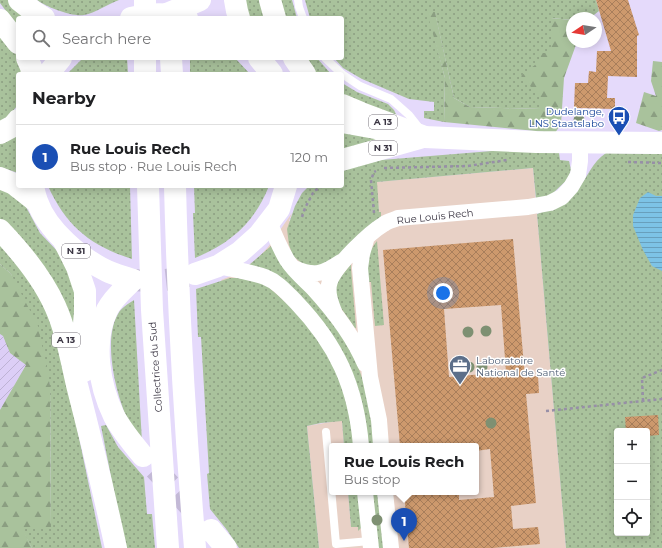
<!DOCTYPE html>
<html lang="en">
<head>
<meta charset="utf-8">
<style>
  :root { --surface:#fff; --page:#f6f6f6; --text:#202124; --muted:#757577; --line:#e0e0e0; --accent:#db2777 }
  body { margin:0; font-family:Montserrat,sans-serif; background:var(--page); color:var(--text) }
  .controls { position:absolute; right:12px; bottom:12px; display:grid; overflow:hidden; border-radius:4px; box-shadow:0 2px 10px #0003 }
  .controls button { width:36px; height:36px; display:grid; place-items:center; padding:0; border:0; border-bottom:1px solid var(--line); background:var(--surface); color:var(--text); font:20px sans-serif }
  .compass { position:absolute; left:566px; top:12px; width:36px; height:36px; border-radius:50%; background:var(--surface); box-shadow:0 2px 10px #0003; rotate:258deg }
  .you { position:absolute; left:443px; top:293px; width:14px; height:14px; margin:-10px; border:3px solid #fff; border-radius:50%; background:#1a73e8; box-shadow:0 0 0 6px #1a73e833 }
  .badge { display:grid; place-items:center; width:26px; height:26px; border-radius:50%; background:var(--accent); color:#fff; font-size:13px; font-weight:700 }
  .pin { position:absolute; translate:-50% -33px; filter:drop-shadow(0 1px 2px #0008) }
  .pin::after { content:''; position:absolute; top:21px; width:14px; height:12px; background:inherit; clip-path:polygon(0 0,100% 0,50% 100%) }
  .popup { position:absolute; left:329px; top:443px; width:150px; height:52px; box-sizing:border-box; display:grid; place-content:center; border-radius:4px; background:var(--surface); filter:drop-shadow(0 1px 3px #0005); font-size:13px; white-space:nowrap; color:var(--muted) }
  .popup b { font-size:15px; color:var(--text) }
  .popup::after { content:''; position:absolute; left:50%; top:100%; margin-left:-8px; border:8px solid transparent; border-top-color:var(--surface) }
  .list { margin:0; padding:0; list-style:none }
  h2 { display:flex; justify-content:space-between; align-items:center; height:52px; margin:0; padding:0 16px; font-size:17px }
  h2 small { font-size:13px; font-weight:400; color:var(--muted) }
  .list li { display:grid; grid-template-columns:26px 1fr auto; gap:12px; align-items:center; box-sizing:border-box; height:64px; padding:0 16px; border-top:1px solid var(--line) }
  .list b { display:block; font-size:15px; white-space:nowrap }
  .list p { margin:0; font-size:13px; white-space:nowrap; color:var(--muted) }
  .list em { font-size:13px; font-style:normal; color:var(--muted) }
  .icon { flex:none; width:22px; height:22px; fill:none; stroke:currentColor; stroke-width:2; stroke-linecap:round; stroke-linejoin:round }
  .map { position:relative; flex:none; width:662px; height:548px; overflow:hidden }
  .search { position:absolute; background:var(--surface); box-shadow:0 2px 10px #0003; left:16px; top:16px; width:328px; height:44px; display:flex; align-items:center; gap:10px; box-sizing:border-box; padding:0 14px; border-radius:4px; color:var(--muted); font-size:15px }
  .panel { position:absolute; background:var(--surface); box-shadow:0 2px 10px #0003; left:16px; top:72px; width:328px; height:116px; border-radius:4px }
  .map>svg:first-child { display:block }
  .commercial { fill:#e8d1c6 }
  .industrial { fill:url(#industrial-furrows) }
  .grass { fill:url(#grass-dots); fill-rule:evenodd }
  .forest { fill:url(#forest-firs) }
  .water { fill:url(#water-rules) }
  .building { fill:url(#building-cross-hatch); fill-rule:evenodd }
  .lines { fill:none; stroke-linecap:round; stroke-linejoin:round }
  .primary-tunnel { stroke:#c3b9d6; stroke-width:22; stroke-dasharray:22 11; stroke-linecap:butt }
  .motorway-tunnel { stroke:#c3b9d6; stroke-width:22; stroke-dasharray:22 11; stroke-linecap:butt }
  .path { stroke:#978fa7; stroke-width:2.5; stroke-dasharray:3 3; stroke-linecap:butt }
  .service { stroke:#fff; stroke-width:8 }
  .minor { stroke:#fff; stroke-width:16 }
  .primary { stroke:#fff; stroke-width:22 }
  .motorway { stroke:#fff; stroke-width:22 }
  .tree { fill:#7e9072 }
  .labels { text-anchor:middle; stroke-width:3; stroke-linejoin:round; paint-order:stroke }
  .shield { fill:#fff; stroke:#76727b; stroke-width:1 }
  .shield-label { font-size:9px; font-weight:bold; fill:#3b3643 }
  .transit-label { font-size:10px; fill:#164399; stroke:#fff; text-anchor:end }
  .street-label { font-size:10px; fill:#3b3643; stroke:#fff }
  .service-label { font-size:10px; fill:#4e5e75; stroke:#fff; text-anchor:start }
</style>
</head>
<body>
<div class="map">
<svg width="662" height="548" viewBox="0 0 662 548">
  <defs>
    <pattern id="industrial-furrows" width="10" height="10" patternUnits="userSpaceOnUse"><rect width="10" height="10" fill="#dccef6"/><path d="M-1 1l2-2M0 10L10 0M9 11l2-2" fill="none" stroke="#beb2d4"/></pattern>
    <pattern id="grass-dots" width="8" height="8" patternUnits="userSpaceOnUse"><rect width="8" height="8" fill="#a9c29c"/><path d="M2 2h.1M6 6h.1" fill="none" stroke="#8b9e81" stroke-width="1.8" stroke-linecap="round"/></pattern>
    <pattern id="forest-firs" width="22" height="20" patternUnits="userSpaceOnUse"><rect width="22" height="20" fill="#a9c29c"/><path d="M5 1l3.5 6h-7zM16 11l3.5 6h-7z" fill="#8b9e81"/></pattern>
    <pattern id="water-rules" width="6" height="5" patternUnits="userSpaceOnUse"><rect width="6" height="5" fill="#7dc3e6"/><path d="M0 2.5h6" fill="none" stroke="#689fbc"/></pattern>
    <pattern id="building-cross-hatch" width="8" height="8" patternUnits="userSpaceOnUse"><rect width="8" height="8" fill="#cd996d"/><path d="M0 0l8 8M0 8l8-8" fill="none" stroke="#a87e5b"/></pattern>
  </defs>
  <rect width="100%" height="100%" fill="#e5dafb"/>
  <path class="commercial" d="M533,168L566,548H319L307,426L342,420L344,446H332V492H348L351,527H358V531L361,492H476V446H357L355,430L221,280L231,276L249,265L260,256L268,247L292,213L289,221L379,212L376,182Z"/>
  <path class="industrial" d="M0,334L3,336L10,353L26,365L0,410Z"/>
  <path class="grass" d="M0,0H10L33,18H18V27L0,3Z
    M37,0H119C108,4 95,13 84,15C72,17 46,7 37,0Z
    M244,0H265L270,18H248Z
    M278,0H292L297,18H283Z
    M305,0H596L599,11L590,18H572V20L551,18V53L541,98V109L470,107L454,98L435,13L428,12L445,78L444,122L424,118V111H434V102L409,99L362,79L343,68L334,58H342V18H310Z
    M0,30L18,55L25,74H18L17,106L7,118L0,122Z
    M83,58H127L128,74H67Z
    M190,58H235L250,74H190Z
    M303,58H317L331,74H316Z
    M342,83L357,92L388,104L394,110L397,116L342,96Z
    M18,130V173L0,167V141Z
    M342,131L385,138L342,152Z
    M504,150L559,153L560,160L569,161L571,170L568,179L552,194L543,199H536L533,168L377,182L379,212H381V217L329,264L317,268L304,265L293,256L289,245L287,229L295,206L302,193L309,186H342V170L381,160Z
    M606,153L662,154V548H566L537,214C550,209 568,200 577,190C588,177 592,162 606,153ZM617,431H647V533H617Z
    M0,183L25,205L40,233L63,257L79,290L76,347L0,222Z
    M48,186H130L132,259C91,246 66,226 48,186Z
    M194,186H269C254,223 231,243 195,258L193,213H195Z
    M377,241L384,325L375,326L371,282H367C366,267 367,253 377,241Z
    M0,242L33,281L58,337L102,548H32L21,528H51L50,385L11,274L0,264Z
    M271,246L308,294L325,312L341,334L356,361L365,386L376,446H367L332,338L249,265Z
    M351,264V269L356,328H355L336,301L335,284Z
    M230,278H239L264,283L308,322L339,371L357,446H344L342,421L321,423L307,426L319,548H239L227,530L210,509L207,474L209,473L201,337H198L196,289Z
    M134,300L142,442C137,434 131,425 126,416C115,390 103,339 118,314C121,308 128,304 134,300Z
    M106,425L118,447L144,477L147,514H152L155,548H125L101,426Z
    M348,492H361L362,527L358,531V527H351Z
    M371,492H380L385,548H376Z"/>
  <path class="forest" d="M427,12H435L454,98L470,107L541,109V98L521,76L540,61L541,53H551V18L572,20V42H577L564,78L561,124L555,133L444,122L445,78Z
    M653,61L662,62V130L659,131L636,123L644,92L656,96L651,81Z
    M0,264L11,274L38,326L50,385L51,528H22L32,548H0V410L26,365L10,353L3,336L0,334Z"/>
  <path class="water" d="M648,192L656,196H662V271L652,266L643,250L633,226V215L640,198Z"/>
  <path class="building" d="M596,0H628L639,35L637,36V77L608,76L607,98H615V109L574,108L575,83H588L589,71L596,72L597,51H611Z
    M513,239L525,377L538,376L539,393L526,394L536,503L511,506L513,529L538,527L540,544L493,548H409L404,492H459V500L494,497L490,449L476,451V446H400L383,250ZM501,305L506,372L449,377L444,309Z
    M658,415L659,435L647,436V431H626L625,417Z"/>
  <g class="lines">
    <path class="primary-tunnel" d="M133,280C156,282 173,280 195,274"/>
    <path class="motorway-tunnel" d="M155,469L200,517"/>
    <path class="path" d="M628,162L662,163
      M384,168L468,166L507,160
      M374,213L371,180L374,172L376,171
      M302,217L305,208L314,191L323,186
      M643,401L642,378L662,370
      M546,411L662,399"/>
    <path class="service" d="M298,0L299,7L303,18
      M325,58L342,74
      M342,74L360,86L391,99L409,115L420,129
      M326,432L336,544L370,541"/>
    <path class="minor" d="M269,221C274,234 280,248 287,260C294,271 304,279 313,288C334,311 353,335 365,364
      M366,240L362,254L360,268L370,377L379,420L381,446
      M218,266C233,269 251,272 265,277C278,282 287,293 296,302C337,345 356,386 361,446
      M294,268C315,277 323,274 341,262
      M335,314C331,304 326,292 330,281C336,265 369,233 384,224C388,221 394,220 398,218L528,207L550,203L562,197L571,187L578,175L580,161V143
      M365,492L371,548
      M385,492L391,548"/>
    <path class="primary" d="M19,0L33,11L44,18
      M131,18C153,13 165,13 187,18
      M0,20L18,43
      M27,58L31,67L32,74
      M259,58L272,74
      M48,74L61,58
      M342,122L425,137L536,142L662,143
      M0,133L13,126L18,120
      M342,160L420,138
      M0,178L14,184L37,202
      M33,186C34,191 35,196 37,201C47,230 80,258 107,271C115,275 125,277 133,280
      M195,274L218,266L240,252L259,235L279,209L286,186"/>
    <path class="motorway" d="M145,0V18
      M235,0L237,11L239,18
      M270,0L275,18
      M167,14L200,0
      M145,58V74
      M171,58L172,74
      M261,58L262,61
      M294,58L305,74
      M342,105L361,113L425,137
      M148,186L152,310L168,548
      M175,186C178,307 185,427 195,548
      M0,230C22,253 42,277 55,306C66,330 71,359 77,385C91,439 104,493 116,548
      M64,241L77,267L85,291V312L82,347L84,371
      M133,280C124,289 113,298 107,310C92,342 99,385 114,416C122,431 133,444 143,456
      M211,530L226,548"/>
  </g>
  <g class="tree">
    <circle cx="579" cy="120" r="5.5"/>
    <circle cx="486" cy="331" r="5.5"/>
    <circle cx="468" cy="332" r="5.5"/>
    <circle cx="469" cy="367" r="5.5"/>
    <circle cx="482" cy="367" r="5.5"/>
    <circle cx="491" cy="423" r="5.5"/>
    <circle cx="377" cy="520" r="5.5"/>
  </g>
  <defs>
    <g id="bus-pin" transform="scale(1.15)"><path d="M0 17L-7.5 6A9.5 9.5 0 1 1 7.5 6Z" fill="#1a4fb4" stroke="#fff"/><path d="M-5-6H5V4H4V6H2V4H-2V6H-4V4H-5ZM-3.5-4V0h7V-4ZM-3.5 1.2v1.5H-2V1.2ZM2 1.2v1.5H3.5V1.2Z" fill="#fff"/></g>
    <g id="office-pin" transform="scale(1.15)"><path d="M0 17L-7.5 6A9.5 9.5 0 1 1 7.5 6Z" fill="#5c6f8a" stroke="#fff"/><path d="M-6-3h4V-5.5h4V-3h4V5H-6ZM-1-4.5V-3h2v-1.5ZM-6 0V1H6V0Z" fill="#fff"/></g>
  </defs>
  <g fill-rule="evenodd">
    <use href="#bus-pin" x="619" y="117"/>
    <use href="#office-pin" x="460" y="366"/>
  </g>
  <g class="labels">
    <g class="shield">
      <rect x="369" y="115" width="28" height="14" rx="3"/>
      <rect x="369" y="141" width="28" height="14" rx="3"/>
      <rect x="62" y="244" width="28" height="14" rx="3"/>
      <rect x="52" y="333" width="28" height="14" rx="3"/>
    </g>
    <g class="shield-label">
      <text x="383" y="125">A 13</text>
      <text x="383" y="151">N 31</text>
      <text x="76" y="254">N 31</text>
      <text x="66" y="343">A 13</text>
    </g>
    <g class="transit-label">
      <text x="604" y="115">Dudelange,<tspan x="604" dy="12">LNS Staatslabo</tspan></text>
    </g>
    <g class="street-label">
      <text transform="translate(435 216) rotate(-6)" y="4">Rue Louis Rech</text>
      <text transform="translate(155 367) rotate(-94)" y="4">Collectrice du Sud</text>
    </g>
    <g class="service-label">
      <text x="476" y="364">Laboratoire<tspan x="476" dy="12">National de Santé</tspan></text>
    </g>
  </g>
</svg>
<div class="controls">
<button>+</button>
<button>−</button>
<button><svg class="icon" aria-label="locate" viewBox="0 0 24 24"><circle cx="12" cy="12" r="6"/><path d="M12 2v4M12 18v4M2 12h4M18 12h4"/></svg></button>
</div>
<svg class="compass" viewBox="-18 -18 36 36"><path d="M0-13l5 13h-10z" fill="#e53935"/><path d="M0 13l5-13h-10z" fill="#757577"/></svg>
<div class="you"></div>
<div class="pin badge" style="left:404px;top:541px;background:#1a4fb4">1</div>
<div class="popup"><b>Rue Louis Rech</b>Bus stop</div>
<div class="search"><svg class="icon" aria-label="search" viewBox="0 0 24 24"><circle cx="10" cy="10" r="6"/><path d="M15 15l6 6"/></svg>Search here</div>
<section class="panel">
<h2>Nearby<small></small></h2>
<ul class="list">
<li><span class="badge" style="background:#1a4fb4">1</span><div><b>Rue Louis Rech</b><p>Bus stop · Rue Louis Rech</p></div><em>120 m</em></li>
</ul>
</section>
</div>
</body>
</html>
